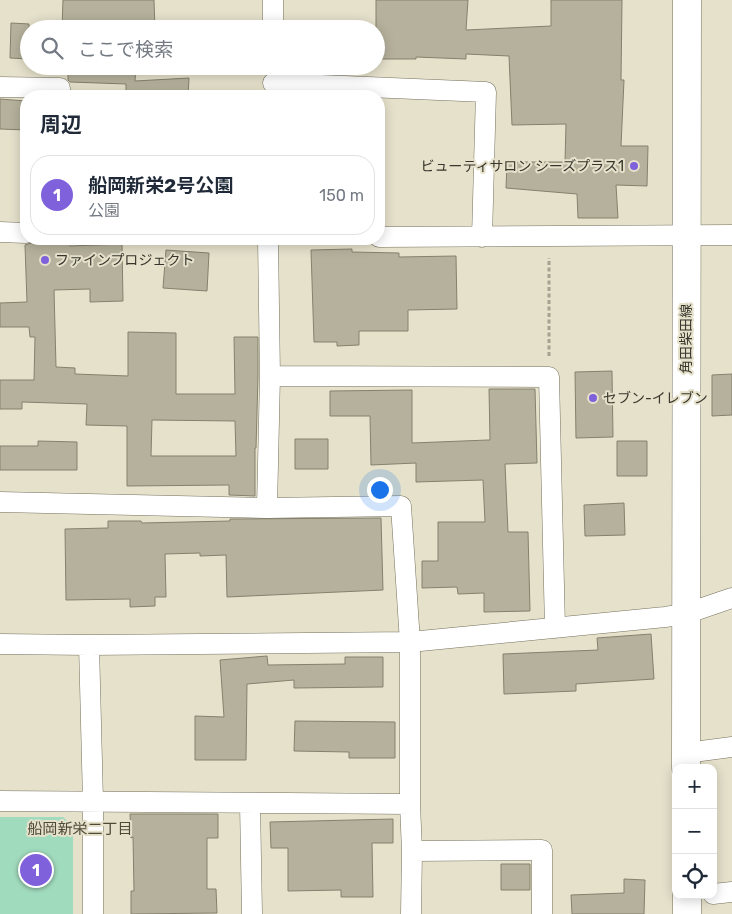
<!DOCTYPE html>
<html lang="ja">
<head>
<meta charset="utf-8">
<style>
  :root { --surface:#fff; --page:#f6f6f7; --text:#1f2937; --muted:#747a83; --line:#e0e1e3; --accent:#8061dc }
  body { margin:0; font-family:Rubik,"Noto Sans JP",sans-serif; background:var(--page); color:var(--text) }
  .controls { position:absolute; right:15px; bottom:15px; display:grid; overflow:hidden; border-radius:10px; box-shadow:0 2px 12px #0003 }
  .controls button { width:45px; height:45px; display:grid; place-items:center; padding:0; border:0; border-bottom:1px solid var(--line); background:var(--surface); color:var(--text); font:25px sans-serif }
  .you { position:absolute; left:379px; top:489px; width:18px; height:18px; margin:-12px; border:4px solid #fff; border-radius:50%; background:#1a73e8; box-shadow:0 0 0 8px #1a73e833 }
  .badge { display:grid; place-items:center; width:32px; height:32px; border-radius:50%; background:var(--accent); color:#fff; font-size:16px; font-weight:700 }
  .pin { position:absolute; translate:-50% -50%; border:2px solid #fff; box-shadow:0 1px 5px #0006 }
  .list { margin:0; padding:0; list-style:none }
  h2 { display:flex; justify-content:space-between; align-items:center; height:65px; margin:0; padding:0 20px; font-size:21px }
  h2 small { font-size:16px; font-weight:400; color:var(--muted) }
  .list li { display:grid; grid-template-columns:32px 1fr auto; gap:15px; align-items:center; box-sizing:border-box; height:80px; margin:0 10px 10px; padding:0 10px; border:1px solid var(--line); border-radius:20px }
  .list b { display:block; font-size:19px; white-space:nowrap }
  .list p { margin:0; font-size:16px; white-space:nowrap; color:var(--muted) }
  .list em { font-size:16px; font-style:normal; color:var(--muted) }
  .icon { flex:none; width:28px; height:28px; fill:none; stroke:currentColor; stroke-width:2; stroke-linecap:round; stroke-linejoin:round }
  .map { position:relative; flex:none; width:732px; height:914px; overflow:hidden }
  .search { position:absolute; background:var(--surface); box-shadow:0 2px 12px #0003; left:20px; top:20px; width:365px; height:55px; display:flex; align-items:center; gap:12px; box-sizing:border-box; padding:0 18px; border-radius:28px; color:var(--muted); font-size:19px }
  .panel { position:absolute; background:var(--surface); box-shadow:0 2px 12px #0003; left:20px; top:90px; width:365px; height:155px; border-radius:20px }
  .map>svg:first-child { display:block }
  .green { fill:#a1dbbd }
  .building { fill:#b5b19c; stroke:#85816d; fill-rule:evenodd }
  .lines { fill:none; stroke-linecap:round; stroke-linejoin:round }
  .minor-casing { stroke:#75715d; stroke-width:21 }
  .secondary-casing { stroke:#75715d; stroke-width:29 }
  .path { stroke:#a5a291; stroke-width:3; stroke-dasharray:4 2.5; stroke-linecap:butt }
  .minor { stroke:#fff; stroke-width:20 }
  .secondary { stroke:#fff; stroke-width:28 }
  .poi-dot { fill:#8061dc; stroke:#e5e1cb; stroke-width:2 }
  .labels { text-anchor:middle; stroke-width:4; stroke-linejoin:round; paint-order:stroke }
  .poi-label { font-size:14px; fill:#37352c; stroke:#e5e1cb; text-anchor:start }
  .street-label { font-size:14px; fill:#37352c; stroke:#e5e1cb }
  .neighbourhood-label { font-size:15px; fill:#4e4a38; stroke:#e5e1cb }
</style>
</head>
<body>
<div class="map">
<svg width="732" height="914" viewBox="0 0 732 914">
  <rect width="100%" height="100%" fill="#e5e1cb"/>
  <path class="green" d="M0,817H63L73,826V914H0Z"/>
  <path class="building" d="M63,0H154L155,29H62Z
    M376,0H468L466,30L551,26V0H622L621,80H624L621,146H648L647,186L616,185L618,218H578L577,194L506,188L507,162H565L566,124L512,125L509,56L466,54V59L416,57V59H376Z
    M11,23L29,24V59L10,58Z
    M68,66H136L135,81L189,78L188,96H126V84L70,82L68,80Z
    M0,99L26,101V130L0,129Z
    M70,241V246L122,244L123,301L90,302V289L54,290L56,367L75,368V374L128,376V332L176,333V394H235L234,337H258V376L256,448H255V496L229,495V485L127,486V426L86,425L87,404L22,402V409H0V380H34L35,337H30L29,327H0V303L27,302L25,245L34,242ZM152,420L235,421L236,456H151Z
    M352,249V252L399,253V257L456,256L457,309L408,310V331H359V345L337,346V342H314L311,250Z
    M166,250L209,253L207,291L163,288Z
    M612,371L613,437L576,438L575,372Z
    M732,374V415L712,416V375Z
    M489,389H535L537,463L505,464L508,532H528L530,611L484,612V593L458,594L457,587L422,588V561H438V522H485L483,480L416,482V463L371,465L370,416H330V391L412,390V443L488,440H490Z
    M295,439H328V469H295Z
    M38,441L77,442V470H0V446H38Z
    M617,441H647V476H617Z
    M624,503L625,535L585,536L584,505Z
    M381,518L383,590L227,597L226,555L200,556V553L165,554L166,597H155V606L130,607V599L66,600L65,529L108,528V521H141L142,523L230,521V519Z
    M651,634L654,679L576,684V691L504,694L503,654L598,650L597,638Z
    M267,656L268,665L345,664V657H383V687L294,688V680L247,684L246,760H195V716L224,717L220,660Z
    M295,721L395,722V758H349V752L294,751Z
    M130,814H218V838H207V889H216L217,913L131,914V891H134L133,837L131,838Z
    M393,819V843H372L373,897H341V890L288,891V848H271L270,822Z
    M501,864H530V890H501Z
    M624,879L645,880L644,914H572L571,895L624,893Z"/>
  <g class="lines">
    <g class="minor-casing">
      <path id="minor" d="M273,0V29
        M273,83L486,92L482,237
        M0,87L60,88V96
        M0,232L26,233
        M379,237L732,235
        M270,376L549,377L555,628
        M0,502L267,508L401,506L410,642V804L412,851L411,914
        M267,508L270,376L268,239
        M0,644L89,645L410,642L665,617L685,614L732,598
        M89,645L93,801V914
        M686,753L732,747
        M0,801L410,804
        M250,803L252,914
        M412,851L542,850V914
        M713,894L732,892"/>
    </g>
    <g class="secondary-casing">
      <path id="secondary" d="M686,768L687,0
        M687,895V914"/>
    </g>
    <path class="path" d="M549,356V258"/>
    <use href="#minor" class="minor"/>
    <use href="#secondary" class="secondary"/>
  </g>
  <g class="poi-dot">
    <circle cx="634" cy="166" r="5"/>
    <circle cx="45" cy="260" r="5"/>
    <circle cx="593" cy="398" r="5"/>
  </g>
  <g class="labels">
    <g class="poi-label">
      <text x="624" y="171" text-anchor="end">ビューティサロン シーズプラス1</text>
      <text x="55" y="265">ファインプロジェクト</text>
      <text x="603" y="403">セブン-イレブン</text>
    </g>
    <g class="street-label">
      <text transform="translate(686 339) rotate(-90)" y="5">角田柴田線</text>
    </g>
    <g class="neighbourhood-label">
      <text x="80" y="834">船岡新栄二丁目</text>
    </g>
  </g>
</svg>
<div class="controls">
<button>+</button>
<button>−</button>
<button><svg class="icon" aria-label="locate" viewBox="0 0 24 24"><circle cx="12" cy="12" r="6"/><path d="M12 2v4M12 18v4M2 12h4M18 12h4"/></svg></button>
</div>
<div class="you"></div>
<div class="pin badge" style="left:36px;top:870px">1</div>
<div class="search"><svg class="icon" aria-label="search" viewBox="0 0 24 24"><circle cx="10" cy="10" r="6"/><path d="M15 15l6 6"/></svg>ここで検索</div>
<section class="panel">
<h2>周辺<small></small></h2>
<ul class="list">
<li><span class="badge">1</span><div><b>船岡新栄2号公園</b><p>公園</p></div><em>150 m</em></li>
</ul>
</section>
</div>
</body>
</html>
